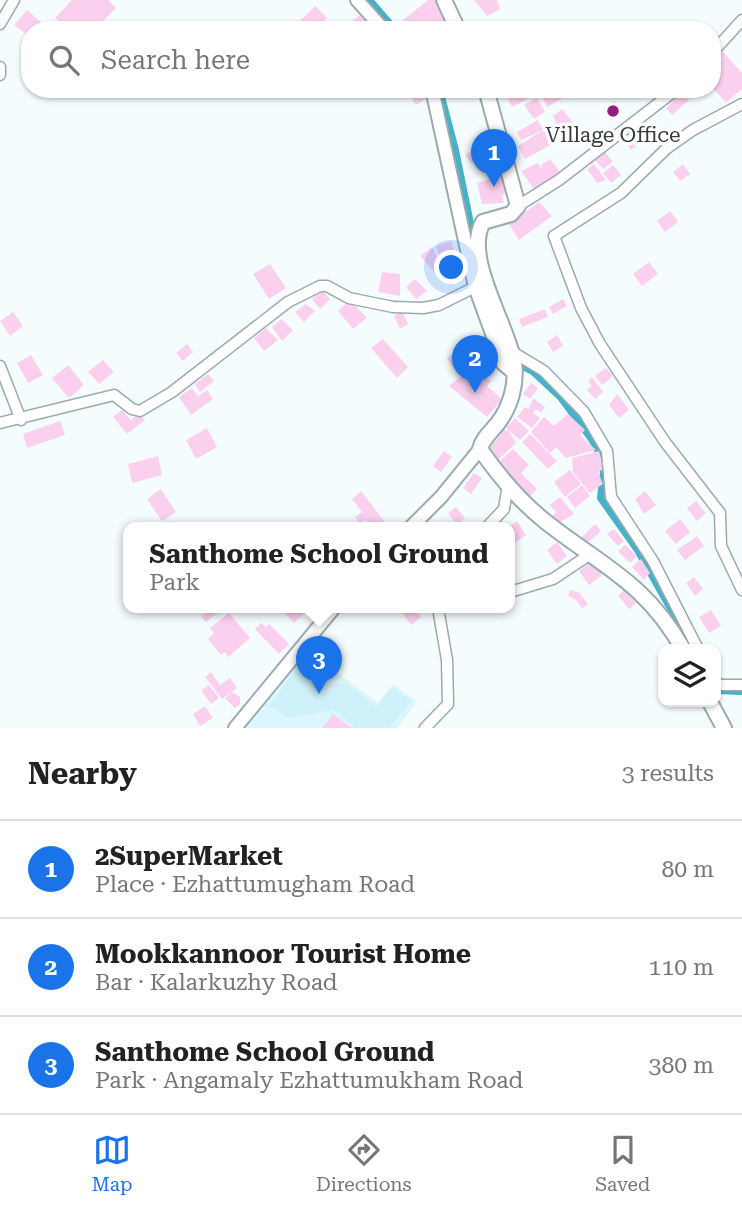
<!DOCTYPE html>
<html lang="en">
<head>
<meta charset="utf-8">
<style>
  :root { --surface:#fff; --page:#f6f6f6; --text:#222; --muted:#767676; --line:#e0e0e0; --accent:#1a73e8 }
  body { margin:0; font-family:"Roboto Serif",serif; background:var(--page); color:var(--text) }
  .controls { position:absolute; right:21px; bottom:21px; display:grid; overflow:hidden; border-radius:14px; box-shadow:0 2px 5px #0004 }
  .controls button { width:63px; height:63px; display:grid; place-items:center; padding:0; border:0; border-bottom:2px solid var(--line); background:var(--surface); color:var(--text); font:35px sans-serif }
  .you { position:absolute; left:452px; top:268px; width:24px; height:24px; margin:-18px; border:5px solid #fff; border-radius:50%; background:#1a73e8; box-shadow:0 0 0 10px #1a73e833 }
  .badge { display:grid; place-items:center; width:46px; height:46px; border-radius:50%; background:var(--accent); color:#fff; font-size:23px; font-weight:700 }
  .pin { position:absolute; translate:-50% -58px; filter:drop-shadow(0 2px 4px #0008) }
  .pin::after { content:''; position:absolute; top:37px; width:24px; height:21px; background:inherit; clip-path:polygon(0 0,100% 0,50% 100%) }
  .popup { position:absolute; left:123px; top:522px; width:392px; height:91px; box-sizing:border-box; display:grid; place-content:center; border-radius:14px; background:var(--surface); filter:drop-shadow(0 2px 5px #0005); font-size:23px; white-space:nowrap; color:var(--muted) }
  .popup b { font-size:26px; color:var(--text) }
  .popup::after { content:''; position:absolute; left:50%; top:100%; margin-left:-14px; border:14px solid transparent; border-top-color:var(--surface) }
  .list { margin:0; padding:0; list-style:none }
  h2 { display:flex; justify-content:space-between; align-items:center; height:91px; margin:0; padding:0 28px; font-size:30px }
  h2 small { font-size:23px; font-weight:400; color:var(--muted) }
  .list li { display:grid; grid-template-columns:46px 1fr auto; gap:21px; align-items:center; box-sizing:border-box; height:98px; padding:0 28px; border-top:2px solid var(--line) }
  .list b { display:block; font-size:26px; white-space:nowrap }
  .list p { margin:0; font-size:23px; white-space:nowrap; color:var(--muted) }
  .list em { font-size:23px; font-style:normal; color:var(--muted) }
  .icon { flex:none; width:38px; height:38px; fill:none; stroke:currentColor; stroke-width:2; stroke-linecap:round; stroke-linejoin:round }
  .map { position:relative; flex:none; width:742px; height:728px; overflow:hidden }
  .search { position:absolute; background:var(--surface); box-shadow:0 2px 5px #0004; left:21px; right:21px; top:21px; height:77px; display:flex; align-items:center; gap:18px; box-sizing:border-box; padding:0 24px; border-radius:28px; color:var(--muted); font-size:26px }
  .sheet { height:385px; background:var(--surface) }
  nav { display:flex; justify-content:space-around; align-items:center; box-sizing:border-box; height:98px; border-top:2px solid var(--line); background:var(--surface); font-size:19px; color:var(--muted) }
  nav a { display:grid; justify-items:center; gap:4px }
  nav .on { color:var(--accent) }
  .map>svg:first-child { display:block }
  .built { fill:#dbf7fd }
  .green { fill:#cff1f9 }
  .lines { fill:none; stroke-linecap:round; stroke-linejoin:round }
  .canal { stroke:#47b2c7; stroke-width:8 }
  .building { fill:#fad0ee }
  .minor-casing { stroke:#9aabae; stroke-width:13 }
  .tertiary-casing { stroke:#9aabae; stroke-width:16 }
  .secondary-casing { stroke:#9aabae; stroke-width:18 }
  .minor { stroke:#fff; stroke-width:10 }
  .tertiary { stroke:#fff; stroke-width:12 }
  .secondary { stroke:#fff; stroke-width:14 }
  .poi-dot { fill:#911e7e; stroke:#fff; stroke-width:2.5 }
  .labels { text-anchor:middle; stroke-width:7; stroke-linejoin:round; paint-order:stroke }
  .poi-label { font-size:21px; fill:#353c3d; stroke:#fff }
</style>
</head>
<body>
<div class="map">
<svg width="742" height="728" viewBox="0 0 742 728">
  <rect width="100%" height="100%" fill="#f5fcfe"/>
  <path class="built" d="M306,649L378,703L393,684L417,702L397,728H246Z"/>
  <path class="green" d="M297,667L319,684H347L376,707L392,687L411,701L389,728H356L334,710L288,718L270,706Z"/>
  <g class="lines">
    <path class="canal" d="M369,0L395,30
      M439,89L455,150L474,243
      M514,362L533,371L561,397L592,439L605,462L601,498L638,550L682,628
      M716,690L742,691"/>
  </g>
  <path class="building" d="M72,0H108L116,8L94,30H67L55,18Z
    M428,0H434L449,30H411L403,20Z
    M474,0H497L500,9L487,16Z
    M315,6L327,18L315,30H308L300,21Z
    M27,10L42,23L36,30H30V37L14,25Z
    M360,15L369,25L365,30H358L351,22Z
    M722,51L742,73V89L726,103L712,87V60Z
    M416,89H421L427,98L416,105L409,95Z
    M503,89H522L527,99L512,107Z
    M555,89H579L547,107L542,96Z
    M681,94L689,100L672,115L666,108Z
    M537,98L545,112L534,119L524,105Z
    M614,101L622,112L612,120L604,109Z
    M562,109L573,123L565,131L571,139L564,144L552,127L556,122L553,116Z
    M538,120L543,130L547,127L556,142L525,159L518,146L543,130L521,140L517,132Z
    M644,126L651,135L631,150L624,140Z
    M492,139L497,148L471,163L465,155Z
    M605,152L613,162L603,169L595,160Z
    M550,159L560,172L534,189L521,171L538,163L542,171L541,165Z
    M594,164L606,180L597,183L587,169Z
    M683,164L690,174L680,181L673,172Z
    M613,165L621,175L611,183L603,173Z
    M507,174L510,190L502,196L504,203L482,204L477,183Z
    M539,202L552,216L519,240L509,224Z
    M670,211L678,222L665,232L657,221Z
    M451,241L457,261L442,265L436,246Z
    M432,247L442,268L436,274L420,256Z
    M649,262L658,274L642,286L633,274Z
    M270,264L286,288L269,299L253,274Z
    M382,272L400,274V296L378,292Z
    M415,279L427,291L416,299L406,287Z
    M323,291L330,299L320,309L312,299Z
    M563,299L567,306L553,314L549,307Z
    M350,300L367,318L353,329L338,311Z
    M306,304L315,311L304,322L295,312Z
    M545,309L548,317L522,327L519,319Z
    M402,311L408,324L400,329L394,316Z
    M13,312L23,326L10,336L0,321Z
    M281,319L293,330L282,341L272,327Z
    M266,328L278,340L264,351L254,338Z
    M557,335L563,346L553,352L547,342Z
    M479,336L481,345L463,350L461,342Z
    M383,339L408,367L397,378L371,348Z
    M187,344L193,352L183,361L176,353Z
    M455,353L465,369L457,373L447,358Z
    M31,355L43,375L28,383L17,363Z
    M103,360L114,372L99,384L88,372Z
    M68,365L84,385L69,398L52,378Z
    M606,368L613,376L602,385L595,376Z
    M477,370L491,381L487,386L502,399L487,417L449,386L460,377H471Z
    M208,374L214,381L200,392L195,384Z
    M592,377L603,392L595,399L587,390L592,386L588,381Z
    M531,383L538,388L530,399L523,394Z
    M192,388L198,396L207,390L213,399L191,415L179,397Z
    M617,394L629,410L619,418L609,405Z
    M533,398L545,407L541,413L536,409L533,413L540,418L532,428L517,417L525,407L529,409Z
    M122,410L131,420L139,413L145,420L127,434L113,417Z
    M568,414L585,430L580,435L596,450L566,458L556,447L550,453L531,432L544,417L554,426Z
    M515,418L529,431L520,440L506,428Z
    M60,421L65,435L27,448L23,434Z
    M207,428L217,447L196,459L186,440Z
    M504,430L509,431L516,443L497,461L488,450Z
    M530,434L557,461L548,469L522,442Z
    M513,449L529,465L521,473L537,489L529,497L497,464Z
    M444,451L452,457L441,472L433,466Z
    M599,451L604,469L598,472L603,484L590,493L573,472L572,458Z
    M158,456L162,475L132,483L128,464Z
    M570,470L581,484L565,497L554,482Z
    M474,473L482,478L471,494L463,488Z
    M582,485L590,496L575,508L567,497Z
    M161,489L176,512L162,521L147,499Z
    M361,491L384,521L375,528L365,520L360,524L355,517L362,512L352,499Z
    M645,491L656,505L644,514L635,499Z
    M560,497L574,514L557,524L551,517L556,512L550,505Z
    M696,501L706,513L697,521L687,508Z
    M456,507L465,518L457,525L448,513Z
    M680,519L690,532L676,544L665,531Z
    M517,521L526,535L512,545L510,526Z
    M595,524L601,531L585,545L580,539Z
    M614,529L624,541L618,546L607,534Z
    M697,536L704,546L685,560L677,550Z
    M557,542L567,556L557,564L547,550Z
    M625,545L637,556L630,563L618,551Z
    M641,559L650,573L644,580L632,567Z
    M592,561L602,575L589,585L579,571Z
    M694,577L703,589L695,596L686,583Z
    M570,590L580,593L588,605L582,608L576,600L568,596Z
    M624,590L636,603L629,609L618,596Z
    M206,608H215L218,613L206,622L201,616L208,611Z
    M280,608H301L305,612L294,623Z
    M399,608H420L417,611L421,617L411,625Z
    M711,610L721,626L709,633L699,617Z
    M229,613L250,638L228,657L225,652L221,655L208,639L214,633L210,628Z
    M261,623L266,627L269,624L289,644L279,654L255,629Z
    M211,672L220,685L230,678L237,688L222,699L205,677Z
    M209,685L219,698L211,704L201,690Z
    M232,692L240,697V704L235,708L225,698Z
    M205,706L213,718L200,726L193,714Z
    M333,714L352,728H322Z"/>
  <g class="lines">
    <g class="minor-casing">
      <path id="minor" d="M0,24L14,0
        M712,53L742,20
        M0,67V75
        M742,104L693,130L666,149L621,193L554,236L581,308L600,344L665,442L720,513L721,546L742,590
        M518,206L559,180L677,89
        M511,351L544,371L584,412L607,451L611,497L653,561L698,649
        M0,366L21,420
        M0,423L114,395L132,409L140,411L172,392L288,302L320,286H327L349,298L393,307L423,308L439,305L475,287
        M486,528L504,509L508,484
        M510,592L553,579L592,553
        M716,681L718,685H742
        M425,728L448,704L447,660L438,608"/>
    </g>
    <g class="tertiary-casing">
      <path id="tertiary" d="M357,0L384,30
        M432,89L475,287L503,364L515,374
        M410,528L441,497L480,449
        M235,728L334,608"/>
    </g>
    <g class="secondary-casing">
      <path id="secondary" d="M444,0L458,30
        M486,89L518,206L511,214L483,222C463,257 507,324 514,362C517,383 511,406 498,423C492,431 482,439 480,449C498,475 521,502 546,522C602,566 646,583 683,649
        M710,702L724,728"/>
    </g>
    <use href="#minor" class="minor"/>
    <use href="#tertiary" class="tertiary"/>
    <use href="#secondary" class="secondary"/>
  </g>
  <circle class="poi-dot" cx="613" cy="111" r="7"/>
  <g class="labels">
    <g class="poi-label">
      <text x="613" y="142">Village Office</text>
    </g>
  </g>
</svg>
<div class="controls">
<button><svg class="icon" aria-label="layers" viewBox="0 0 24 24"><path d="M12 4l9 5-9 5-9-5zM3 14l9 5 9-5"/></svg></button>
</div>
<div class="you"></div>
<div class="pin badge" style="left:494px;top:187px">1</div>
<div class="pin badge" style="left:475px;top:393px">2</div>
<div class="pin badge" style="left:319px;top:694px">3</div>
<div class="popup"><b>Santhome School Ground</b>Park</div>
<div class="search"><svg class="icon" aria-label="search" viewBox="0 0 24 24"><circle cx="10" cy="10" r="6"/><path d="M15 15l6 6"/></svg>Search here</div>
</div>
<section class="sheet">
<h2>Nearby<small>3 results</small></h2>
<ul class="list">
<li><span class="badge">1</span><div><b>2SuperMarket</b><p>Place · Ezhattumugham Road</p></div><em>80 m</em></li>
<li><span class="badge">2</span><div><b>Mookkannoor Tourist Home</b><p>Bar · Kalarkuzhy Road</p></div><em>110 m</em></li>
<li><span class="badge">3</span><div><b>Santhome School Ground</b><p>Park · Angamaly Ezhattumukham Road</p></div><em>380 m</em></li>
</ul>
</section>
<nav>
<a class="on"><svg class="icon" aria-label="map" viewBox="0 0 24 24"><path d="M3 6l6-2 6 2 6-2v14l-6 2-6-2-6 2zM9 4v14M15 6v14"/></svg>Map</a>
<a><svg class="icon" aria-label="directions" viewBox="0 0 24 24"><path d="M12 3l9 9-9 9-9-9zM9 14v-3h6M13 9l2 2-2 2"/></svg>Directions</a>
<a><svg class="icon" aria-label="saved" viewBox="0 0 24 24"><path d="M7 4h10v16l-5-4-5 4z"/></svg>Saved</a>
</nav>
</body>
</html>
